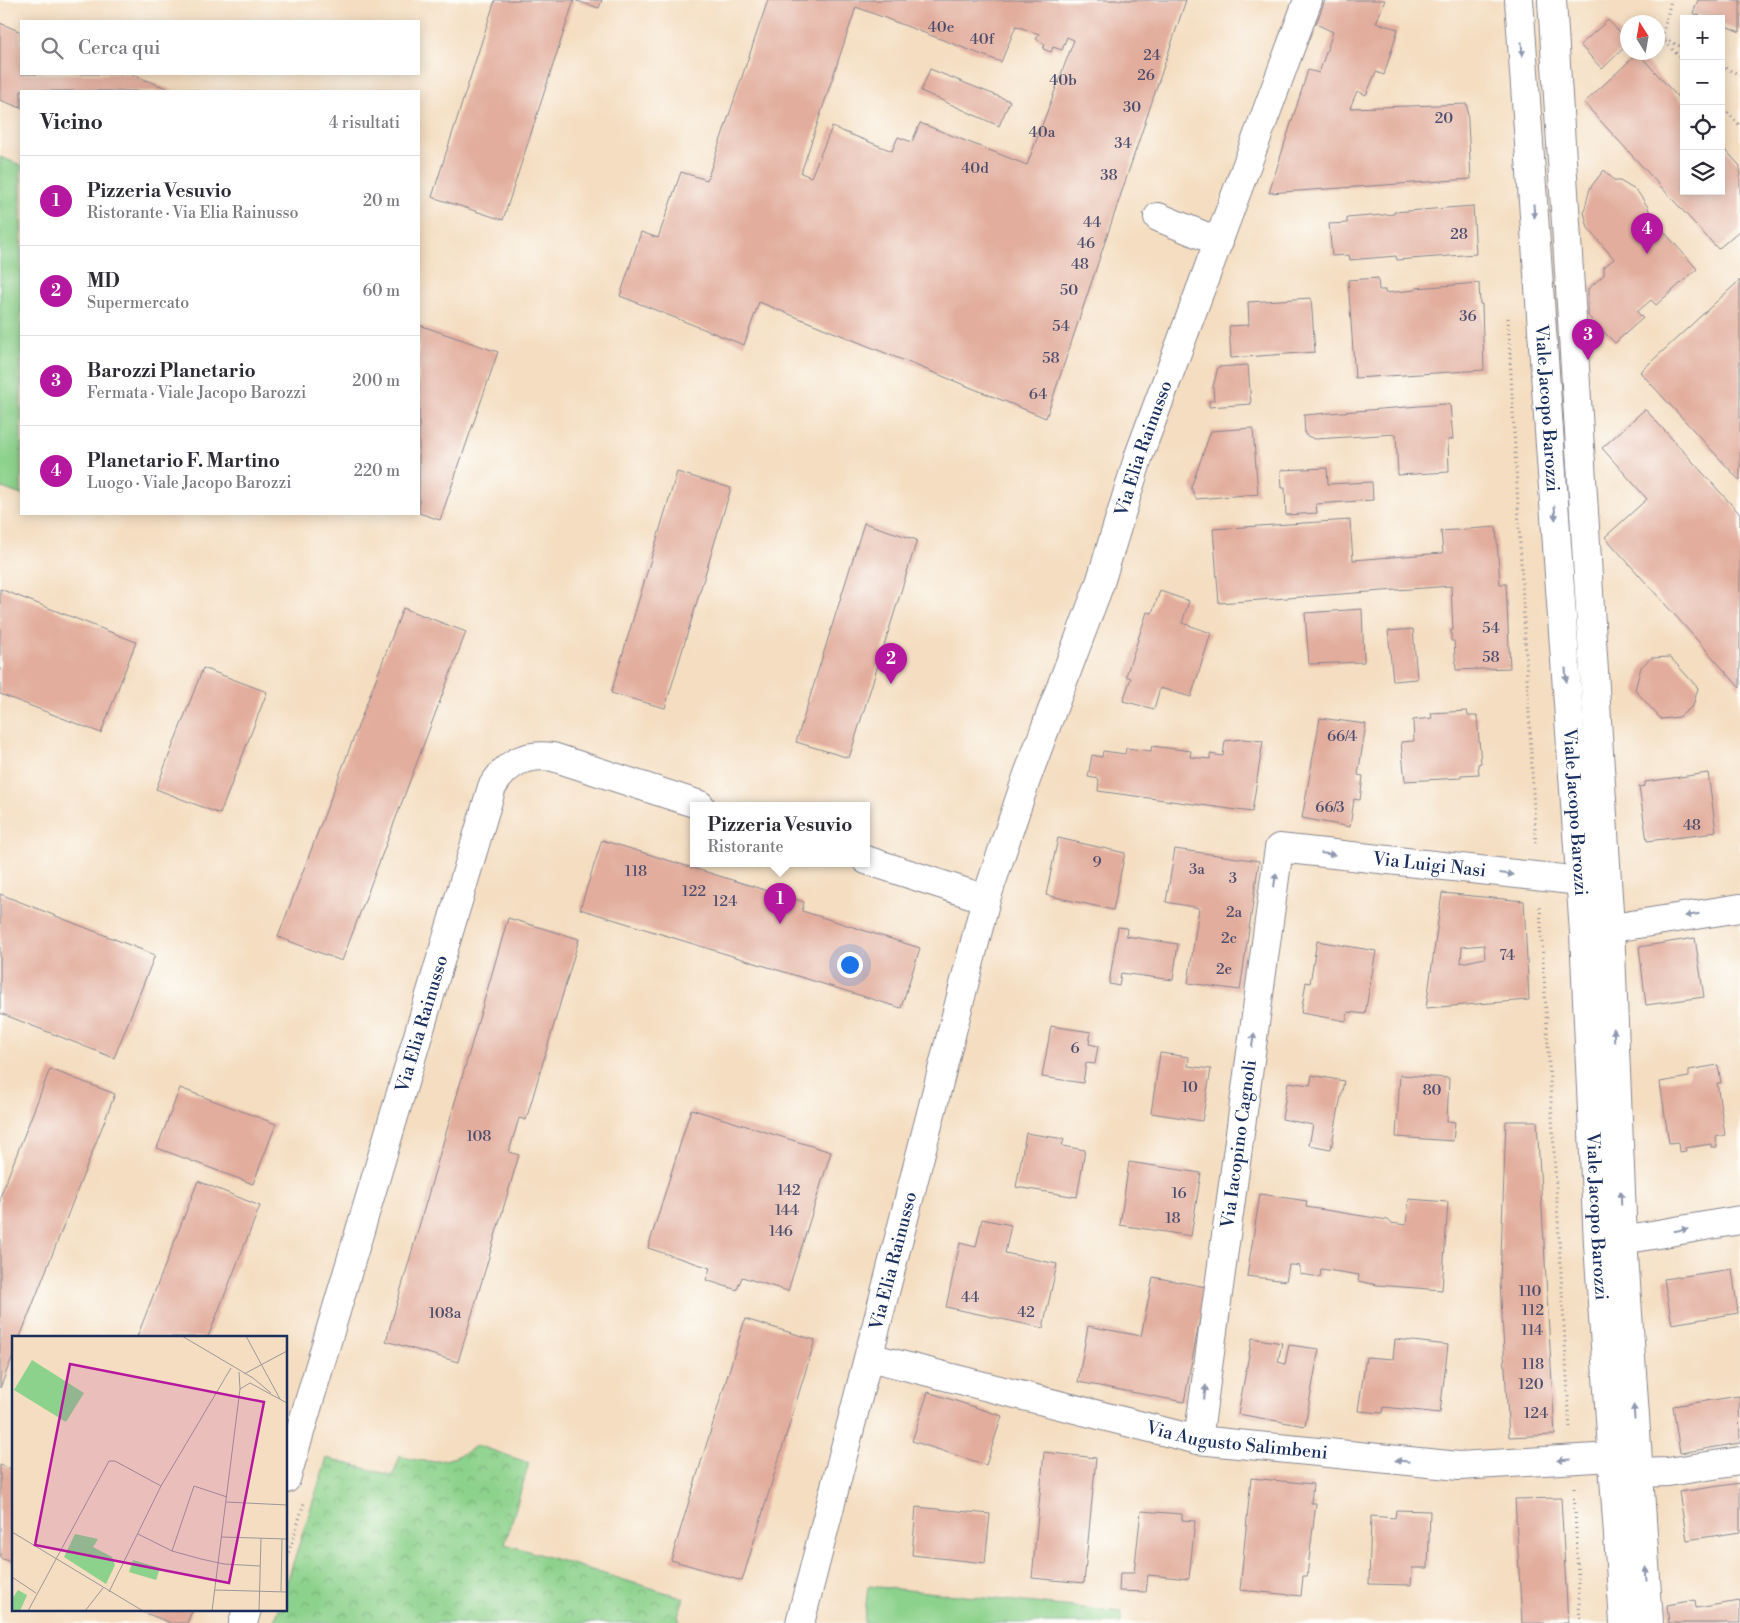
<!DOCTYPE html>
<html lang="it">
<head>
<meta charset="utf-8">
<style>
  :root { --surface:#fff; --page:#f7f7f7; --text:#2b2b33; --muted:#7c7c81; --line:#e1e1e2; --accent:#b5179e }
  body { margin:0; font-family:"Libre Bodoni",serif; background:var(--page); color:var(--text) }
  .controls { position:absolute; right:15px; top:15px; display:grid; overflow:hidden; border-radius:0px; box-shadow:0 2px 12px #0003 }
  .controls button { width:45px; height:45px; display:grid; place-items:center; padding:0; border:0; border-bottom:1px solid var(--line); background:var(--surface); color:var(--text); font:25px sans-serif }
  .compass { position:absolute; left:1620px; top:15px; width:45px; height:45px; border-radius:50%; background:var(--surface); box-shadow:0 2px 12px #0003; rotate:349deg }
  .you { position:absolute; left:849px; top:964px; width:18px; height:18px; margin:-12px; border:4px solid #fff; border-radius:50%; background:#1a73e8; box-shadow:0 0 0 8px #1a73e833 }
  .badge { display:grid; place-items:center; width:32px; height:32px; border-radius:50%; background:var(--accent); color:#fff; font-size:16px; font-weight:700 }
  .pin { position:absolute; translate:-50% -41px; filter:drop-shadow(0 1px 2px #0008) }
  .pin::after { content:''; position:absolute; top:26px; width:18px; height:15px; background:inherit; clip-path:polygon(0 0,100% 0,50% 100%) }
  .popup { position:absolute; left:690px; top:802px; width:180px; height:65px; box-sizing:border-box; display:grid; place-content:center; border-radius:0px; background:var(--surface); filter:drop-shadow(0 1px 4px #0005); font-size:16px; white-space:nowrap; color:var(--muted) }
  .popup b { font-size:19px; color:var(--text) }
  .popup::after { content:''; position:absolute; left:50%; top:100%; margin-left:-10px; border:10px solid transparent; border-top-color:var(--surface) }
  .list { margin:0; padding:0; list-style:none }
  h2 { display:flex; justify-content:space-between; align-items:center; height:65px; margin:0; padding:0 20px; font-size:21px }
  h2 small { font-size:16px; font-weight:400; color:var(--muted) }
  .list li { display:grid; grid-template-columns:32px 1fr auto; gap:15px; align-items:center; box-sizing:border-box; height:90px; padding:0 20px; border-top:1px solid var(--line) }
  .list b { display:block; font-size:19px; white-space:nowrap }
  .list p { margin:0; font-size:16px; white-space:nowrap; color:var(--muted) }
  .list em { font-size:16px; font-style:normal; color:var(--muted) }
  .icon { flex:none; width:28px; height:28px; fill:none; stroke:currentColor; stroke-width:2; stroke-linecap:round; stroke-linejoin:round }
  .map { position:relative; flex:none; width:1740px; height:1623px; overflow:hidden }
  .search { position:absolute; background:var(--surface); box-shadow:0 2px 12px #0003; left:20px; top:20px; width:400px; height:55px; display:flex; align-items:center; gap:12px; box-sizing:border-box; padding:0 18px; border-radius:0px; color:var(--muted); font-size:19px }
  .panel { position:absolute; background:var(--surface); box-shadow:0 2px 12px #0003; left:20px; top:90px; width:400px; height:425px; border-radius:0px }
  .map>svg:first-child { display:block }
  .grass { fill:#8dd28c; stroke:#548075 }
  .park { fill:url(#park-crowns); stroke:#548075 }
  .building { fill:#e2ad9d; fill-rule:evenodd }
  .lines { fill:none; stroke-linecap:round; stroke-linejoin:round }
  .minor-casing { stroke:#88868f; stroke-width:30 }
  .path { stroke:#88868f; stroke-width:3; stroke-dasharray:1 4; stroke-linecap:butt }
  .minor { stroke:#fff; stroke-width:28 }
  .oneway { fill:#8d97ae }
  .labels { text-anchor:middle; stroke-width:4; stroke-linejoin:round; paint-order:stroke }
  .number-label { font-size:15px; fill:#4d4e6e }
  .street-label { font-size:18px; fill:#1b2f5e; stroke:#fdfcf7 }
  .inset-road { fill:none; stroke:#9d9799; stroke-width:1 }
  .view { fill:#b5179e; fill-opacity:0.15; stroke:#b5179e; stroke-width:2.5 }
  .inset-edge { fill:none; stroke:#1b2f5e; stroke-width:2.5 }
</style>
</head>
<body>
<div class="map">
<svg width="1740" height="1623" viewBox="0 0 1740 1623">
  <defs>
    <pattern id="park-crowns" width="20" height="18" patternUnits="userSpaceOnUse" patternTransform="scale(1.25)"><rect width="20" height="18" fill="#8dd28c"/><path d="M2 6a3 3 0 1 1 6 0M12 15a3 3 0 1 1 6 0" fill="none" stroke="#72ab76"/></pattern>
  </defs>
  <rect width="100%" height="100%" fill="#fdfcf7"/>
  <filter id="ink" filterUnits="userSpaceOnUse"><feTurbulence type="fractalNoise" baseFrequency=".02" numOctaves="2"/><feDisplacementMap in="SourceGraphic" scale="10" xChannelSelector="R" yChannelSelector="G"/><feConvolveMatrix kernelMatrix="1 2 1 2 8 2 1 2 1" color-interpolation-filters="sRGB"/></filter>
  <filter id="wash" filterUnits="userSpaceOnUse"><feTurbulence type="fractalNoise" baseFrequency=".0096" numOctaves="4" result="noise"/><feDisplacementMap in="SourceGraphic" scale="20" xChannelSelector="R" yChannelSelector="G"/><feGaussianBlur stdDeviation="1.12" result="paint"/><feColorMatrix in="noise" values="0 0 0 0 0 0 0 0 0 0 0 0 0 0 0 0 0 1.4 0 .05"/><feComposite in="paint" operator="in"/></filter>
  <g filter="url(#wash)">
    <rect width="100%" height="100%" fill="#f4ddc0"/>
    <path class="grass" d="M0,157L21,165V495L0,487Z
      M868,1586L1122,1612L1121,1623H864Z"/>
    <path class="park" d="M477,1445L529,1463L505,1544L684,1598L678,1616L680,1623H274L279,1609H286V1585L327,1458L393,1476L400,1456C429,1465 453,1463 477,1445Z"/>
    <g id="blocks">
      <path class="building" d="M495,0H602L599,8L574,0L503,220L432,197Z
        M768,0H1186L1046,418L759,302L744,345L620,296L641,232L658,238L681,172L707,180ZM856,7L1001,62L1016,26L1039,34L1036,39L1045,44L1043,49L1051,52L1053,47L1062,50L1067,37L1074,40L1027,165L920,123L912,142L898,137L892,151L832,127L811,177L801,173Z
        M1325,0H1385L1376,23L1398,29L1384,75L1376,72L1366,95L1357,91L1350,108L1467,104L1471,179L1269,193L1308,70L1319,73L1333,32L1316,24Z
        M1698,0H1740V32L1721,24V19H1707L1693,13Z
        M1608,20L1628,41V44L1602,69L1580,45Z
        M0,23L21,32V74H130L174,91H21V108L0,100Z
        M1638,53L1684,104V191H1721V145L1740,166V230L1718,249L1584,103Z
        M930,69L1010,101L999,126L921,91Z
        M1604,170L1615,181H1620L1637,191L1648,207L1651,217L1697,269L1656,305L1651,300L1637,312L1643,318L1615,343L1588,316V289L1604,275V267L1614,259L1588,228L1584,212L1590,188Z
        M1473,206L1476,254L1397,260L1396,256L1350,260L1349,255L1332,256L1329,224L1347,223V218L1394,214V212Z
        M1378,278L1379,290H1385V293L1416,290V288L1479,283L1480,304H1482L1484,370L1355,378L1348,280Z
        M1740,280V481L1640,372Z
        M1311,298L1315,352L1231,358L1229,326L1249,325L1248,302Z
        M419,325L498,352L440,520L419,513Z
        M1248,365L1251,404L1209,407V401L1214,400L1213,387L1218,367Z
        M1445,404L1450,405L1453,439L1448,440L1449,472L1398,475L1396,434L1315,439L1305,435L1304,415Z
        M1645,409L1740,514V688L1605,537L1647,499L1602,448Z
        M1253,428L1258,494L1196,499L1191,487L1211,431Z
        M1327,468L1328,484L1372,482L1373,500L1316,504L1317,513L1286,515L1285,488H1282L1281,470Z
        M677,472L731,488L665,708L611,693Z
        M1350,520L1353,560L1443,553L1441,531L1496,527L1500,584H1506L1510,668L1456,670L1454,641H1451V630H1453L1451,586L1219,603L1213,529Z
        M864,523L917,540L849,758L796,742Z
        M0,589L136,642L101,733L0,694Z
        M1160,591L1189,601L1182,623L1211,633L1191,697L1160,688L1154,709L1123,701L1131,678L1126,676L1147,612L1152,613Z
        M403,608L466,632L342,961L278,937Z
        M1362,609L1364,662L1309,664L1305,613Z
        M1413,629L1417,679L1393,681L1388,631Z
        M1670,657L1698,688L1693,706L1679,717L1661,719L1635,690L1641,667L1651,658Z
        M203,668L267,692L220,814L156,789Z
        M1467,711L1468,716H1477L1481,763L1478,764L1479,774L1461,775V778L1405,781L1401,742L1414,741L1413,720L1432,718L1431,713Z
        M1320,718L1366,724L1358,775L1363,776L1360,800L1354,799L1350,827L1302,818Z
        M1242,739L1263,741L1252,812L1098,791L1099,779L1088,777L1092,755L1102,757L1103,751L1125,754L1126,748L1151,751L1152,746L1191,751L1190,757L1210,759V754L1223,756L1225,741Z
        M1708,773L1716,831L1709,832L1708,834L1647,841L1639,787L1645,786V782Z
        M1058,838L1125,853L1113,910L1046,895Z
        M602,840L804,902L802,911L920,948L901,1008L580,909Z
        M1175,849L1259,861L1240,990L1188,983L1199,908L1166,902Z
        M1442,893L1524,901L1529,1000L1426,1008ZM1484,945L1485,958L1461,963L1462,947Z
        M0,894L155,955L114,1058L0,1013Z
        M508,918L579,939L526,1120L519,1118L509,1152L519,1155L458,1362L386,1341Z
        M1118,927L1127,928L1126,936L1178,944L1173,980L1121,973L1119,986L1109,984Z
        M1695,938L1704,997L1646,1005L1639,947Z
        M1317,941L1376,951L1365,1014L1348,1012L1346,1021L1301,1013L1306,982L1310,983Z
        M1051,1026L1091,1032L1089,1044L1098,1046L1095,1064L1086,1063L1083,1083L1042,1077Z
        M1160,1053L1189,1057L1188,1066L1211,1069L1202,1121L1151,1113Z
        M1718,1065L1721,1083H1717L1725,1135L1716,1137L1717,1147H1711V1144L1685,1148L1686,1151L1680,1152L1679,1142L1669,1143L1660,1082L1689,1077V1070Z
        M50,1069L115,1094L20,1337H14V1353L0,1388V1197Z
        M1312,1075L1344,1081L1331,1149L1309,1145L1313,1125L1282,1119L1288,1082L1310,1085Z
        M1400,1075L1449,1078L1447,1121L1455,1122L1453,1141L1396,1137Z
        M180,1088L276,1124L253,1184L157,1148Z
        M691,1109L831,1152L788,1291L742,1277L737,1290L706,1280L710,1268L648,1248Z
        M1506,1121H1537L1555,1435L1509,1437L1500,1282Z
        M1026,1133L1064,1139L1062,1146L1085,1150L1077,1197L1016,1187Z
        M1129,1162L1201,1173L1191,1236L1120,1225Z
        M198,1181L260,1206L208,1337H137Z
        M1260,1194L1307,1201L1306,1207L1388,1220L1391,1223L1406,1225L1409,1199L1448,1202L1442,1290L1377,1285L1358,1281L1359,1275L1321,1269L1320,1277L1300,1274V1266L1293,1265H1289L1286,1281L1247,1276Z
        M982,1219L1011,1225L1005,1253L1057,1264L1043,1328L946,1307L960,1243L976,1247Z
        M1732,1269L1738,1313L1672,1324L1664,1279Z
        M1153,1277L1206,1287L1184,1402L1078,1382L1088,1326L1141,1336Z
        M745,1319L815,1340L742,1581L671,1560Z
        M1252,1338L1282,1343L1278,1362L1285,1364L1289,1345L1319,1349L1305,1426L1238,1414Z
        M1395,1339L1448,1345L1440,1413L1384,1407L1383,1413L1358,1411L1366,1357L1393,1359Z
        M928,1392L1002,1416L986,1465L912,1441Z
        M1739,1396L1740,1443L1680,1453L1673,1406Z
        M1044,1452L1096,1458L1084,1583L1032,1578Z
        M0,1465L14,1470V1563L0,1558Z
        M1251,1478L1313,1484L1311,1503H1316L1307,1576H1303L1301,1596L1240,1590Z
        M1740,1483V1532L1687,1540L1679,1492Z
        M1561,1498L1568,1623H1522L1515,1499Z
        M916,1507L990,1514L985,1563L912,1555Z
        M1396,1510L1430,1511L1428,1568H1412L1411,1585L1369,1584L1371,1516L1395,1518Z
        M1141,1511L1182,1514V1520L1195,1521L1189,1579L1148,1575L1146,1592L1119,1591L1120,1573H1134Z
        M1695,1600L1696,1608L1740,1601V1623H1669L1667,1605Z
        M135,1609H193L187,1623H171Z"/>
    </g>
  </g>
  <g filter="url(#ink)">
    <use href="#blocks" fill-opacity="0" stroke="#88868f" stroke-width="1"/>
    <g class="lines">
      <g class="minor-casing">
        <g id="minor">
          <path id="s1" d="M1519,0L1584,933L1598,1244L1624,1623"/>
          <path d="M1552,0L1610,928L1623,1240L1649,1623"/>
          <path d="M1158,217L1219,242"/>
          <path d="M866,860L986,899"/>
          <path d="M1593,931L1740,908"/>
          <path d="M1605,1243L1740,1220"/>
          <path id="s2" d="M869,1357L1198,1440L1459,1466L1613,1457L1638,1473L1668,1472L1740,1461"/>
          <path id="s3" d="M1198,1440L1279,848L1580,881"/>
          <path id="s4" d="M286,1479L492,787C507,763 524,753 553,757L700,805"/>
          <path d="M243,1623L247,1609"/>
          <path id="s5" d="M800,1623L986,899L1027,777L1100,583L1139,455L1308,0"/>
        </g>
      </g>
      <path class="path" d="M1662,38L1671,0
        M1662,38L1684,62
        M1665,39L1684,48
        M1721,66L1740,75
        M1721,105L1740,126
        M1508,318L1536,846
        M1540,907L1570,1430
        M1574,1488L1580,1623
        M286,1562L304,1503"/>
      <use href="#minor" class="minor"/>
    </g>
    <defs><path id="oneway-solid" d="M-6-.8H1V-3.2L6.5 0L1 3.2V.8H-6Z" transform="scale(1.25)"/></defs>
    <g class="oneway">
      <use href="#oneway-solid" transform="translate(1522 49) rotate(86)"/>
      <use href="#oneway-solid" transform="translate(1534 211) rotate(86)"/>
      <use href="#oneway-solid" transform="translate(1555 513) rotate(86)"/>
      <use href="#oneway-solid" transform="translate(1566 675) rotate(86)"/>
      <use href="#oneway-solid" transform="translate(1328 854) rotate(7)"/>
      <use href="#oneway-solid" transform="translate(1507 874) rotate(7)"/>
      <use href="#oneway-solid" transform="translate(1275 880) rotate(-82)"/>
      <use href="#oneway-solid" transform="translate(1692 915) rotate(171)"/>
      <use href="#oneway-solid" transform="translate(1614 1035) rotate(-92)"/>
      <use href="#oneway-solid" transform="translate(1253 1040) rotate(-82)"/>
      <use href="#oneway-solid" transform="translate(1621 1198) rotate(-92)"/>
      <use href="#oneway-solid" transform="translate(1681 1230) rotate(-9)"/>
      <use href="#oneway-solid" transform="translate(1205 1392) rotate(-82)"/>
      <use href="#oneway-solid" transform="translate(1634 1412) rotate(-94)"/>
      <use href="#oneway-solid" transform="translate(1564 1460) rotate(177)"/>
      <use href="#oneway-solid" transform="translate(1402 1461) rotate(-174)"/>
      <use href="#oneway-solid" transform="translate(1646 1574) rotate(-94)"/>
    </g>
  </g>
  <g class="labels">
    <g class="number-label">
      <text x="941" y="32">40e</text>
      <text x="982" y="44">40f</text>
      <text x="1152" y="60">24</text>
      <text x="1146" y="80">26</text>
      <text x="1063" y="85">40b</text>
      <text x="1132" y="112">30</text>
      <text x="1444" y="123">20</text>
      <text x="1042" y="137">40a</text>
      <text x="1123" y="148">34</text>
      <text x="975" y="173">40d</text>
      <text x="1109" y="180">38</text>
      <text x="1092" y="227">44</text>
      <text x="1459" y="239">28</text>
      <text x="1086" y="248">46</text>
      <text x="1080" y="269">48</text>
      <text x="1069" y="295">50</text>
      <text x="1468" y="321">36</text>
      <text x="1061" y="331">54</text>
      <text x="1051" y="363">58</text>
      <text x="1038" y="399">64</text>
      <text x="1491" y="633">54</text>
      <text x="1491" y="662">58</text>
      <text x="1342" y="741">66/4</text>
      <text x="1330" y="812">66/3</text>
      <text x="1692" y="830">48</text>
      <text x="1097" y="867">9</text>
      <text x="1197" y="874">3a</text>
      <text x="636" y="876">118</text>
      <text x="1233" y="883">3</text>
      <text x="694" y="896">122</text>
      <text x="725" y="906">124</text>
      <text x="1234" y="917">2a</text>
      <text x="1229" y="943">2c</text>
      <text x="1507" y="960">74</text>
      <text x="1224" y="974">2e</text>
      <text x="1075" y="1053">6</text>
      <text x="1190" y="1092">10</text>
      <text x="1432" y="1095">80</text>
      <text x="479" y="1141">108</text>
      <text x="789" y="1195">142</text>
      <text x="1179" y="1198">16</text>
      <text x="787" y="1215">144</text>
      <text x="1173" y="1223">18</text>
      <text x="781" y="1236">146</text>
      <text x="1530" y="1296">110</text>
      <text x="970" y="1302">44</text>
      <text x="1533" y="1315">112</text>
      <text x="1026" y="1317">42</text>
      <text x="445" y="1318">108a</text>
      <text x="1532" y="1335">114</text>
      <text x="1533" y="1369">118</text>
      <text x="1531" y="1389">120</text>
      <text x="1536" y="1418">124</text>
    </g>
    <g class="street-label">
      <text dy="6" stroke="none"><textPath href="#s1" startOffset="409">Viale Jacopo Barozzi</textPath></text>
      <text dy="6" stroke="none"><textPath href="#s5" startOffset="1225">Via Elia Rainusso</textPath></text>
      <text dy="6" stroke="none"><textPath href="#s1" startOffset="814">Viale Jacopo Barozzi</textPath></text>
      <text dy="6" stroke="none"><textPath href="#s3" startOffset="749">Via Luigi Nasi</textPath></text>
      <text dy="6" stroke="none"><textPath href="#s4" startOffset="475">Via Elia Rainusso</textPath></text>
      <text dy="6" stroke="none"><textPath href="#s3" startOffset="299">Via Iacopino Cagnoli</textPath></text>
      <text dy="6" stroke="none"><textPath href="#s1" startOffset="1219">Viale Jacopo Barozzi</textPath></text>
      <text dy="6" stroke="none"><textPath href="#s5" startOffset="374">Via Elia Rainusso</textPath></text>
      <text dy="6" stroke="none"><textPath href="#s2" startOffset="378">Via Augusto Salimbeni</textPath></text>
    </g>
  </g>
  <g transform="translate(12 1336)">
    <rect width="275" height="275" fill="#f4ddc0"/>
    <path d="M20,24L72,57L54,86L2,54ZM121,224L148,232L144,244L117,236Z" fill="#8dd28c"/>
    <path d="M63,198L86,203L81,211L100,221L103,229L94,248L52,221ZM6,254L15,259L8,275H0V263Z" fill="#8dd28c"/>
    <path class="inset-road" d="M170,0L241,42L259,57M234,0L268,63M232,38L275,15M228,53L238,47L275,67M214,166L275,169M0,196L131,275M126,198L160,215L189,223L212,228L248,230M209,201L275,203M160,215L182,150L215,161M0,241L24,257M203,254L275,256M269,255L270,203M97,256L149,150L219,32M16,275L97,125H103L149,150M73,275L91,252M200,275L228,53L227,36M247,275L249,202"/>
    <path class="view" d="M58,28L252,66L217,247L23,209Z"/>
    <rect width="275" height="275" class="inset-edge"/>
  </g>
</svg>
<div class="controls">
<button>+</button>
<button>−</button>
<button><svg class="icon" aria-label="locate" viewBox="0 0 24 24"><circle cx="12" cy="12" r="6"/><path d="M12 2v4M12 18v4M2 12h4M18 12h4"/></svg></button>
<button><svg class="icon" aria-label="layers" viewBox="0 0 24 24"><path d="M12 4l9 5-9 5-9-5zM3 14l9 5 9-5"/></svg></button>
</div>
<svg class="compass" viewBox="-18 -18 36 36"><path d="M0-13l5 13h-10z" fill="#e53935"/><path d="M0 13l5-13h-10z" fill="#7c7c81"/></svg>
<div class="you"></div>
<div class="pin badge" style="left:780px;top:924px">1</div>
<div class="popup"><b>Pizzeria Vesuvio</b>Ristorante</div>
<div class="pin badge" style="left:891px;top:684px">2</div>
<div class="pin badge" style="left:1588px;top:360px">3</div>
<div class="pin badge" style="left:1647px;top:254px">4</div>
<div class="search"><svg class="icon" aria-label="search" viewBox="0 0 24 24"><circle cx="10" cy="10" r="6"/><path d="M15 15l6 6"/></svg>Cerca qui</div>
<section class="panel">
<h2>Vicino<small>4 risultati</small></h2>
<ul class="list">
<li><span class="badge">1</span><div><b>Pizzeria Vesuvio</b><p>Ristorante · Via Elia Rainusso</p></div><em>20 m</em></li>
<li><span class="badge">2</span><div><b>MD</b><p>Supermercato</p></div><em>60 m</em></li>
<li><span class="badge">3</span><div><b>Barozzi Planetario</b><p>Fermata · Viale Jacopo Barozzi</p></div><em>200 m</em></li>
<li><span class="badge">4</span><div><b>Planetario F. Martino</b><p>Luogo · Viale Jacopo Barozzi</p></div><em>220 m</em></li>
</ul>
</section>
</div>
</body>
</html>
